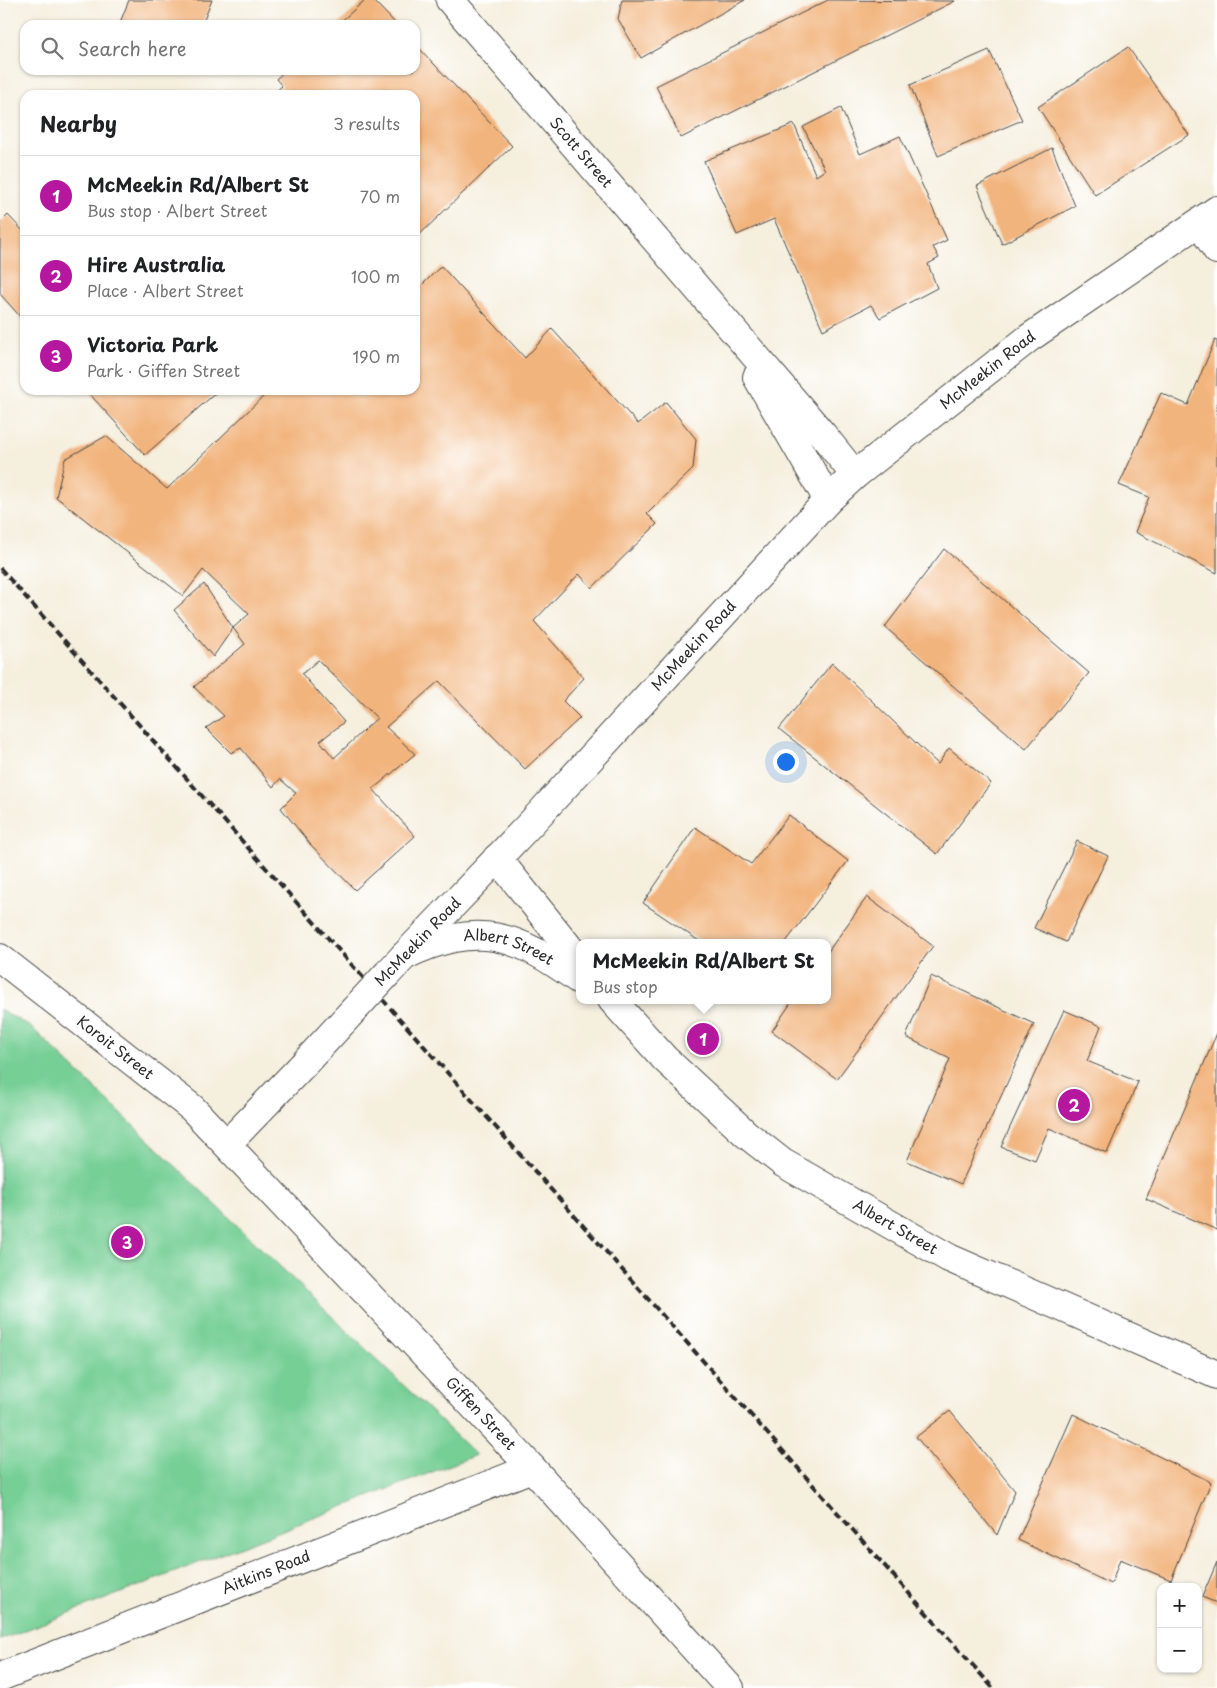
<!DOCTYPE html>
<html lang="en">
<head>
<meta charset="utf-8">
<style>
  :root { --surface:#fff; --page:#f6f6f6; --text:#202124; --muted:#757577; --line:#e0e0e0; --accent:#b5179e }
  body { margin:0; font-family:"Playpen Sans",sans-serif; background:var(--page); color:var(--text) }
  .controls { position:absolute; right:15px; bottom:15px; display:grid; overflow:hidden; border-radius:10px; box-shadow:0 1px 4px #0004 }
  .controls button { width:45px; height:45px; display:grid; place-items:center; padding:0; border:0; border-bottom:1px solid var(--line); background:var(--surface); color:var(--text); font:25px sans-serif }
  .you { position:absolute; left:785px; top:761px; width:18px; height:18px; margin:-12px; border:4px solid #fff; border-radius:50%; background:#1a73e8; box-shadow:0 0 0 8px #1a73e833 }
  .badge { display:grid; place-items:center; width:32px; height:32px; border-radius:50%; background:var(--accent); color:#fff; font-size:16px; font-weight:700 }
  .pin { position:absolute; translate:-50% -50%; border:2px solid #fff; box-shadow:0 1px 5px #0006 }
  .popup { position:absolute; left:576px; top:939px; width:255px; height:65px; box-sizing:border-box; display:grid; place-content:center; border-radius:10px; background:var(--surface); filter:drop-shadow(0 1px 4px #0005); font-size:16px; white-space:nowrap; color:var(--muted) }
  .popup b { font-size:19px; color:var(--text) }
  .popup::after { content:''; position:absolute; left:50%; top:100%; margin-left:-10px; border:10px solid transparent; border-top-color:var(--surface) }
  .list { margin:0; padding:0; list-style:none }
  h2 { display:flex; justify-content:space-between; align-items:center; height:65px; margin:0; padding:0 20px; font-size:21px }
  h2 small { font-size:16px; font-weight:400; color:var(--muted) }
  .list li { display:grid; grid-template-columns:32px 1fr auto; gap:15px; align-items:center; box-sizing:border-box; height:80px; padding:0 20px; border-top:1px solid var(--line) }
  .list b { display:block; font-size:19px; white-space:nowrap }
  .list p { margin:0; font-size:16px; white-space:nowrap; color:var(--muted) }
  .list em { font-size:16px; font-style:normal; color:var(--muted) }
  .icon { flex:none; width:28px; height:28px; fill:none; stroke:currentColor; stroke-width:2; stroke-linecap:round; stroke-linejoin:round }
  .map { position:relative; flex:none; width:1217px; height:1688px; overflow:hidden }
  .search { position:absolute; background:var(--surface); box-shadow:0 1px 4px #0004; left:20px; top:20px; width:400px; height:55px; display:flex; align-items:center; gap:12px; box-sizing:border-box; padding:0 18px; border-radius:15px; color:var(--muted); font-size:19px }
  .panel { position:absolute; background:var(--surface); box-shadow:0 1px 4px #0004; left:20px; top:90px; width:400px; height:305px; border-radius:15px }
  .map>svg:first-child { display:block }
  .green { fill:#76cf95; stroke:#507d60 }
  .building { fill:#f2b47d; fill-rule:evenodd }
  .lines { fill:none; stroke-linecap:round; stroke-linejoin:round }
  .minor-casing { stroke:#494846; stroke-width:30 }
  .tertiary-casing { stroke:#494846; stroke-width:30 }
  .minor { stroke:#fff; stroke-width:28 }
  .tertiary { stroke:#fff; stroke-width:28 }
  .rail { stroke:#2b2b2b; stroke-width:4; stroke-dasharray:8 4; stroke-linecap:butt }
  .tertiary-bridge-casing { stroke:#494846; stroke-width:30; stroke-linecap:butt }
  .tertiary-bridge { stroke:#fff; stroke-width:28 }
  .labels { text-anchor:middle; stroke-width:4; stroke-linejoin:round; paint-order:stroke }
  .street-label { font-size:15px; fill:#2b2b2b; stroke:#fff }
</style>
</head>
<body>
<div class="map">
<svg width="1217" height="1688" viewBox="0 0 1217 1688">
  <rect width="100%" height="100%" fill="#fff"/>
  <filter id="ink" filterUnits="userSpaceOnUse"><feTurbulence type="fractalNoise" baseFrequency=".02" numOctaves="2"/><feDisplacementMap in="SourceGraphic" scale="10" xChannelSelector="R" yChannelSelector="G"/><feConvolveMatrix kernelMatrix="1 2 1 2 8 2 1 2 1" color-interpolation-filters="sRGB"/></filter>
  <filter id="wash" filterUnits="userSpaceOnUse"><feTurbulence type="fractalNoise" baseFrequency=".0096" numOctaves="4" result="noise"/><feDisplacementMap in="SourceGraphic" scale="20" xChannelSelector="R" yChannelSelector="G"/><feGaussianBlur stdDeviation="1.12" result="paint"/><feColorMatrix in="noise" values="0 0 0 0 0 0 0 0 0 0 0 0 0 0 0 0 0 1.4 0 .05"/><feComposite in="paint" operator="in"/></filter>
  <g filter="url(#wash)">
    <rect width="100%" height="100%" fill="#f5efde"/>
    <path class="green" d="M0,1009L32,1028L476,1455L0,1640Z"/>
    <g id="blocks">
      <path class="building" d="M129,0H212L202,25H119Z
        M365,0H373L397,25H337Z
        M622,0H745L641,58L618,19Z
        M828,0L955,1L681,138L656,86Z
        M415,44L512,146L415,239V95H272L282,86L276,79L286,70H415Z
        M1128,47L1189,135L1095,195L1038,107Z
        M989,50L1022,120L938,156L910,85Z
        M841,108L860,154L900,136L947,240L933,247L939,258L928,264L937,288L880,318L871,305L823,330L774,219L737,235L704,161L794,124L816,176L825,170L803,127Z
        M1052,148L1075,206L1002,244L977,186Z
        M8,215L25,233V322L0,294V223Z
        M441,266L525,358L552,329L638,424L666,402L696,439L693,469L647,514L657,524L592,588L579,574L534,621L584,678L563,701L580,718L525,769L439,681L386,727L415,754L373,789L415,836L355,890L310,844L281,808L296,793L280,779L273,787L241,748L231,753L206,728L224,716L194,687L245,644L233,628L249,614L203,570L183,596L56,497L65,459L106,436L167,489L270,390H415V292ZM318,660L377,718L334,758L320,741L344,722L302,674Z
        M1215,340L1217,341V573L1135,532L1149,497L1119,485L1161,393L1188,405Z
        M86,390H219L145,455Z
        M944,549L1089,673L1026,749L885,627Z
        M204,584L233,628L213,657L174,610Z
        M832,663L938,764L949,748L991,783L937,854L779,729Z
        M789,815L848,861L785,943H702L643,903L695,827L751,864Z
        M1077,841L1108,856L1066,942L1034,928Z
        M867,897L933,946L837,1079L772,1031L793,1000H827V953Z
        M931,976L1034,1024L961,1184L907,1161L950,1059L906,1037Z
        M1064,1010L1101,1026L1087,1061L1138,1082L1107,1153L1049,1128L1035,1160L1001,1147Z
        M1217,1033V1230L1146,1199Z
        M950,1411L1015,1491L997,1535L916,1437Z
        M1073,1414L1211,1482L1171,1580L1120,1559L1111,1584L1018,1540Z
        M1217,1562V1603L1202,1597Z"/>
    </g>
  </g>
  <g filter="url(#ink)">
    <use href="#blocks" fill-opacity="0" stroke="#494846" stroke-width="1"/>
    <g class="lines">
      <g class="minor-casing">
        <g id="minor">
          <path d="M1200,224L1217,250"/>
          <path d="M497,858L579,960"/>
          <path id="s1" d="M404,956C478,920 516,934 579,980"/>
          <path id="s2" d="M612,1000L665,1059L746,1134L783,1163L949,1258L1217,1375"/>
        </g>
      </g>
      <g class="tertiary-casing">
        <g id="tertiary">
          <path id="s3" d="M450,0L823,435L855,475"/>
          <path d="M757,377L828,500"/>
          <path id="s4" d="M0,958L192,1108L532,1468L730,1688"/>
          <path id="s5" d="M388,973L533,821L828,500L855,475L1029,338L1217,210"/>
          <path d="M227,1144L302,1066"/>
          <path id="s6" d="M0,1677L532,1468"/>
        </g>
      </g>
      <use href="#minor" class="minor"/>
      <use href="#tertiary" class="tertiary"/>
      <path class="rail" d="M0,568L993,1688"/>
      <g class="tertiary-bridge-casing">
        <path id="tertiary-bridge" d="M302,1066L388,973"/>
      </g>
      <use href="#tertiary-bridge" class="tertiary-bridge"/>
    </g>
  </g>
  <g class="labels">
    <g class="street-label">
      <text dy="5" stroke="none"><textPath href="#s3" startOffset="201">Scott Street</textPath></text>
      <text dy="5" stroke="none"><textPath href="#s5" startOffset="852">McMeekin Road</textPath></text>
      <text dy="5" stroke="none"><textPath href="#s5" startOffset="448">McMeekin Road</textPath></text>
      <text transform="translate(418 942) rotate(-46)" y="5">McMeekin Road</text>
      <text dy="5" stroke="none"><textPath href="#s1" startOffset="110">Albert Street</textPath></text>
      <text dy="5" stroke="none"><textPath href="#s4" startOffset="146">Koroit Street</textPath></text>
      <text dy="5" stroke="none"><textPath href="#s2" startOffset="366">Albert Street</textPath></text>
      <text dy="5" stroke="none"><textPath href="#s4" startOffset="664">Giffen Street</textPath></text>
      <text dy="5" stroke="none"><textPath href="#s6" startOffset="286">Aitkins Road</textPath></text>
    </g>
  </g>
</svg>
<div class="controls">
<button>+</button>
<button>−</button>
</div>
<div class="you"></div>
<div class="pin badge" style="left:703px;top:1039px">1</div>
<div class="popup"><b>McMeekin Rd/Albert St</b>Bus stop</div>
<div class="pin badge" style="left:1074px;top:1105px">2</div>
<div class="pin badge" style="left:127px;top:1242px">3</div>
<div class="search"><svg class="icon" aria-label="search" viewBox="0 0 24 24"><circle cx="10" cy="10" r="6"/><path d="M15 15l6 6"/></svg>Search here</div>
<section class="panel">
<h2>Nearby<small>3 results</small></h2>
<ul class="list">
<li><span class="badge">1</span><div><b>McMeekin Rd/Albert St</b><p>Bus stop · Albert Street</p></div><em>70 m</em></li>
<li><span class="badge">2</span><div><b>Hire Australia</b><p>Place · Albert Street</p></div><em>100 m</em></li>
<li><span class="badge">3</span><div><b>Victoria Park</b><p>Park · Giffen Street</p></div><em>190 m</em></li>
</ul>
</section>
</div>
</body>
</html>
